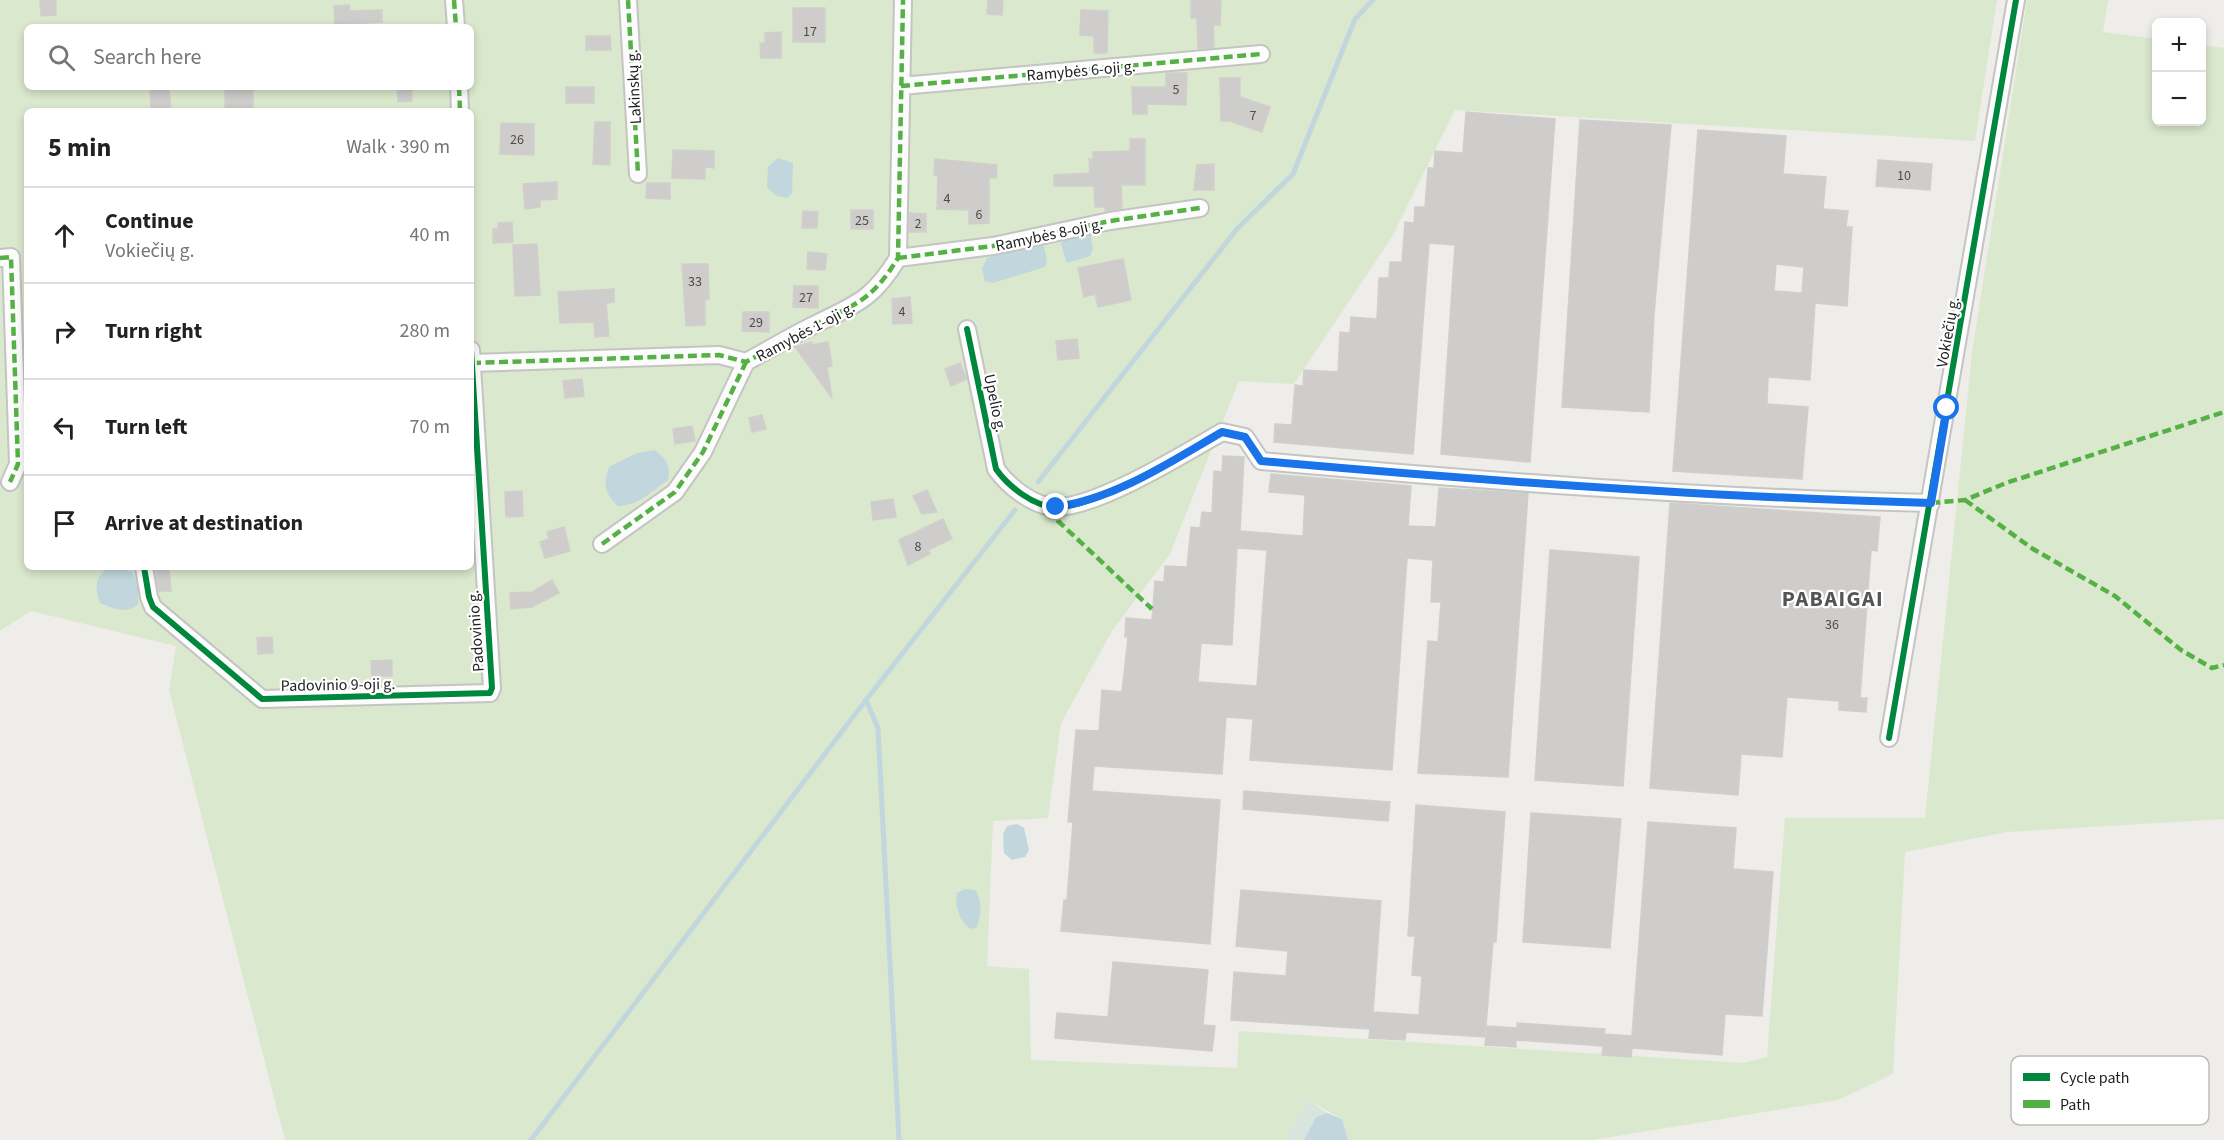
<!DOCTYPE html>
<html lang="en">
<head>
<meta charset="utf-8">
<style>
  :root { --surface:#fff; --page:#f2f2f2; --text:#222; --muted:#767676; --line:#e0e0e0 }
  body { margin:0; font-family:"Source Sans 3",sans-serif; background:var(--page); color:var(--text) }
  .controls { position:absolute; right:18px; top:18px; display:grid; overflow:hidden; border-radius:9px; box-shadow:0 3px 9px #0003 }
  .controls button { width:54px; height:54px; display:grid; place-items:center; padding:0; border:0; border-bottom:2px solid var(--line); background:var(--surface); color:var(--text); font:30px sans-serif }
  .stop { position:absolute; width:18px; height:18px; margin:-14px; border:4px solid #1a73e8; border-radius:50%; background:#fff }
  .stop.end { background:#1a73e8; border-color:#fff; box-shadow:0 2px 6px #0008 }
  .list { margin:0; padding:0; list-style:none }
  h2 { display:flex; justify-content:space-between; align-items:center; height:78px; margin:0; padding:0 24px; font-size:26px }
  h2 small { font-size:20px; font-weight:400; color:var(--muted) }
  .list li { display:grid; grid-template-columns:39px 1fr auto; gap:18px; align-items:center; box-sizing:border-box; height:96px; padding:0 24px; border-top:2px solid var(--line) }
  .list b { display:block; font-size:22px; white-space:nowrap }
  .list p { margin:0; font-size:20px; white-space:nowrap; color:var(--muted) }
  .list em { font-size:20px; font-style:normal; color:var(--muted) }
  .icon { flex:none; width:33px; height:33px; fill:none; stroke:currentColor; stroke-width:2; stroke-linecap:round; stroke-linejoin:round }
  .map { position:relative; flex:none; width:2224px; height:1140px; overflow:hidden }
  .search { position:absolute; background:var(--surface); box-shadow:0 3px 9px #0003; left:24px; top:24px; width:450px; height:66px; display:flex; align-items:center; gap:15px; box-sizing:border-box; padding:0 21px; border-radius:9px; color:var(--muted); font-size:22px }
  .panel { position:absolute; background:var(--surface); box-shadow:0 3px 9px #0003; left:24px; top:108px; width:450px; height:462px; border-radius:9px }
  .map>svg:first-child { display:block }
  .grass { fill:#dae8cd; fill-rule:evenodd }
  .wetland { fill:#d9e4dd }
  .water { fill:#c1d7dd }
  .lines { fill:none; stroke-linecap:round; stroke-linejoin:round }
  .stream { stroke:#c1d7dd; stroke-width:5 }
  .building { fill:#cfcdcb; stroke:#d1cfcc; stroke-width:1.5; fill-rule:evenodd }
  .street-casing { stroke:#c4c4c2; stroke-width:20 }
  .street { stroke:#fcfcfc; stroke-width:16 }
  .quiet { stroke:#55b145; stroke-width:4.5; stroke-dasharray:9 4.5; stroke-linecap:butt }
  .cycleway-casing { stroke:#fff; stroke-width:10 }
  .cycleway { stroke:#00873e; stroke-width:6 }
  .route { stroke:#1a73e8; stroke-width:8 }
  .labels { text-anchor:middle; stroke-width:4.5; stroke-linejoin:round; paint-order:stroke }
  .number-label { font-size:14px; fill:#4c4c4c }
  .street-label { font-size:16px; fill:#212121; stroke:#fff }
  .district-label { font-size:22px; font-weight:bold; letter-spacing:1.5px; fill:#545454; stroke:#fff }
  .key { fill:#fff; stroke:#bcbcbc; stroke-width:1.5 }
  .key-label { font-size:16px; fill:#212121 }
</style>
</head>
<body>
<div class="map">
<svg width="2224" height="1140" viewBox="0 0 2224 1140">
  <rect width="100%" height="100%" fill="#eeedea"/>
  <path class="grass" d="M0,0H1997L1975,141L1455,110L1392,237L1294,384L1239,381L1170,554L1112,631L1061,723L1048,818L993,821L987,966L1029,969L1031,1060L1237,1068L1239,1031L1743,1063L1767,1057L1785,818H1925L1972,353L2027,0H2108L2103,32L2156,39V122H2202V45L2224,48V819L2007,832L1905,852L1893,1074L1838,1100L1592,1140H1348L1342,1119L1308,1100L1284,1140H285L169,690L176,646L31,611L0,631ZM27,27H471V87H27ZM27,111H471V567H27Z"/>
  <path class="wetland" d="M1308,1100L1327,1113L1316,1117L1304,1140H1284Z"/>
  <path class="water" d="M778,158L793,163L792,193L787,198L777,196L767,187L768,167Z
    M1090,232L1093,249L1090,256L1067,263L1061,244L1065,238Z
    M1033,245L1044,246L1047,261L1045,267L993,283L985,281L982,268L987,258Z
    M655,450C666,459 671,465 668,480C652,491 638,506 618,506C604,493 603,484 609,467L637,453Z
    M123,568L132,572L139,586L138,604C127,615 112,608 100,603C95,588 94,580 106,569Z
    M1017,824L1024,828L1029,850L1025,857L1012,860L1004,853L1003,834L1007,826Z
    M965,889L975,890C983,901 981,915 977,927L971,929C960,923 954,905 957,893Z
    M1327,1113L1342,1119L1348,1140H1304L1316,1117Z"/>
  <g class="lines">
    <path class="stream" d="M1038,482L1237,229L1293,174L1355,19L1373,0
      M866,700L878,728L899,1140
      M531,1140L866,700L1015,510"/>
  </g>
  <path class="building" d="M40,0H56V15L41,16Z
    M988,0H1003L1002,15L987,14Z
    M1191,0H1221L1220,25H1213L1214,48L1198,49L1197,18H1191Z
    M349,5L350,11L382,10V22L335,25L334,6Z
    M793,8H825V42H793Z
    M1081,10L1108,11L1107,53H1094V36L1080,35Z
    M781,32V58H761L760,43H765V33Z
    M586,36H610L611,50H586Z
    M1166,73H1187L1186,105L1147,104V114H1133L1132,87H1166Z
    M1220,78H1240V97L1270,107L1262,132L1230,121H1221Z
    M397,87H412V101L398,102Z
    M566,87H594V103H566Z
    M169,88L171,111H151L150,90Z
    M225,88L253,89V109L225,108Z
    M1466,112L1555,119L1530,462L1441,454L1455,245L1429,243L1413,454L1274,442L1275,424L1292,425L1295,385L1303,386L1304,370L1338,372L1340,332L1350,333L1351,317L1377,319L1379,278H1389L1390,262H1402L1405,222L1414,223L1415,207H1425L1428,168H1434L1435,151L1463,153Z
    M1580,120L1671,125L1654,314L1649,412L1562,407Z
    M595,122H610V165L593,164Z
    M501,123L534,124V155L500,154Z
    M1698,130L1786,136L1783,174L1826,177L1823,209L1848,211L1846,227H1852L1847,306L1815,303L1810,380L1768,377L1767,404L1808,407L1802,479L1673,471ZM1776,264L1804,267L1802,293L1774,291Z
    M1130,139H1145V185H1121L1122,209L1105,211V207H1095L1094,186H1054V175L1090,173L1089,159H1093V152L1130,151Z
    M673,150L714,151V168L705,167V179L672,178Z
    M935,159L997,165L996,178L989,177V223L969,224V210L937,209L938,175H934Z
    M1878,160L1932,164L1930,190L1876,186Z
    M1214,164V190H1194L1197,165Z
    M557,182V199L540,200V207L525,209L523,184Z
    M647,183H670V199L646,198Z
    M851,210H873V229H851Z
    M803,211L818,212L817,228H802Z
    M909,213L926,214V232H909Z
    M512,222L513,242L493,243V229H498V223Z
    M537,244L540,295L515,296L513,245Z
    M808,252L827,254L825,270L807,269Z
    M1123,259L1131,300L1098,307L1095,294L1084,297L1078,268Z
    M682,264H708L709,299H705V325L686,326Z
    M794,286H818V308L793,307Z
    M614,289V302L606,303L609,336L595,337L594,322L560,323L558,292Z
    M910,297L912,323L893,324L892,299Z
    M743,312H769V332L742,331Z
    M1077,339L1079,358L1058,360L1056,341Z
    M812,342V345L828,342L832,366L827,367L832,398L795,347Z
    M960,363L967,379L951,386L945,369Z
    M582,379L584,396L565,398L563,381Z
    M762,415L766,429L752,432L749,418Z
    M692,426L695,441L675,444L673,429Z
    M1223,456L1244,457L1240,531L1303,536L1305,495L1269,492L1271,474L1411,486L1408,526L1436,527L1439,488L1528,493L1508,777L1418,773L1428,641L1438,642L1441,602H1431L1433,560L1407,558L1392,770L1250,760L1253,719L1226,717L1222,774L1094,766L1092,791L1220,800L1210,944L1061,931L1064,900H1067L1073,822H1068L1076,730L1099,731L1102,690L1122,692L1128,637H1125L1126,618L1152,620L1155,581L1164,582L1165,566L1187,567L1191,527L1200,528L1202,512L1212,513L1214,471L1222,472ZM1237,548L1267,550L1257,686L1198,682L1201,643L1232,645Z
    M927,490L937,512L922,514L913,496Z
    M522,491L523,516L506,517L505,492Z
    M893,499L896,517L873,520L871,502Z
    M1670,503L1880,517L1877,551L1871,550L1860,698H1867L1866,712L1839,710V701L1787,697L1782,757L1741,754L1738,795L1650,788Z
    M943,519L952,539L928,550L930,554L908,565L899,540Z
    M564,527L570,551L545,558L540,542L549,539L547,532Z
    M1550,550L1639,557L1623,786L1535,780Z
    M155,567H169L171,591H159Z
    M552,580L559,593L532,607L511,609L510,593L532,592Z
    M272,637L273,653L258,654L257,638Z
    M392,660V676H372L371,661Z
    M1244,791L1390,802L1388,821L1243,809Z
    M1416,805L1505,812L1496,942H1493L1485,1037L1406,1032L1405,1040L1369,1038L1370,1029L1231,1020L1234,972L1286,976L1288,951L1236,946L1241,890L1381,901L1373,1012L1419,1015L1422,976L1412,975L1415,936H1408Z
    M1531,813L1621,819L1610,948L1523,942Z
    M1648,822L1736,828L1733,869L1773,872L1762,1016L1725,1014L1722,1055L1632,1048L1631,1057L1602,1055L1603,1046L1516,1040V1047L1485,1045L1487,1026L1517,1028V1023L1605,1029L1604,1034L1632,1036Z
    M1113,962L1208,970L1203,1025L1215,1026L1212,1051L1055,1038L1057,1013L1108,1017Z"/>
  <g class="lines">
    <g class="street-casing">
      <path id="street" d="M454,0L456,27
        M628,0L638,174
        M901,86L1261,54
        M459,87L460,111
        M0,258L11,257L18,464L10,482
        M898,258L993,246L1110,221L1200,208
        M967,329L996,469C1008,486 1034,507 1056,507C1096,508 1186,453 1222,432L1245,437L1261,461C1484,481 1707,498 1931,503
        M472,363L719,355L746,362C768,350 790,337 812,326C855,304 871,302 898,258L903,0
        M602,544L675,492L703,452L746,362
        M144,567L149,597L153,607L262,699L490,693L492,688L471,350
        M1889,738L2016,0"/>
    </g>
    <use href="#street" class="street"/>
    <path class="quiet" d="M454,0L456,27
      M628,0L638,174
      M901,86L1261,54
      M459,87L460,111
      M0,258L11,257L18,464L10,482
      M898,258L993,246L1110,221L1200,208
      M472,363L719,355L746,362C768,350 790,337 812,326C855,304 871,302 898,258L903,0
      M1965,500L2033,549L2115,596L2181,650L2212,668L2224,665
      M1931,503L1965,500L2006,483L2224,412
      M1056,507L1058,521L1152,609
      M602,544L675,492L703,452L746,362"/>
    <g class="cycleway-casing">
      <path id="cycleway" d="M967,329L996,469C1008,486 1034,507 1056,507C1096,508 1186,453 1222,432L1245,437L1261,461C1484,481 1707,498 1931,503
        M144,567L149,597L153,607L262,699L490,693L492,688L471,350
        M1889,738L2016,0"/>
    </g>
    <use href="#cycleway" class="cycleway"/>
  </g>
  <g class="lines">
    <path class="route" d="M1056,507C1115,499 1172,461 1222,432L1245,437L1261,461C1484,481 1707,497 1931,503L1947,408"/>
  </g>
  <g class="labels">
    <g class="number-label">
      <text x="810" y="36">17</text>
      <text x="1176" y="94">5</text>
      <text x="1253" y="120">7</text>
      <text x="517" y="144">26</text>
      <text x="1904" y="180">10</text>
      <text x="947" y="203">4</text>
      <text x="979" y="219">6</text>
      <text x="862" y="225">25</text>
      <text x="918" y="228">2</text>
      <text x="695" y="286">33</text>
      <text x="806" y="302">27</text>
      <text x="902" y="316">4</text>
      <text x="756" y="327">29</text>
      <text x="918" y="551">8</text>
      <text x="1832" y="629">36</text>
    </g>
    <g class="street-label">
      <text transform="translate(1081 70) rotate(-5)" y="6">Ramybės 6-oji g.</text>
      <text transform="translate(633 87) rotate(-93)" y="6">Lakinskų g.</text>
      <text transform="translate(1049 234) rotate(-12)" y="6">Ramybės 8-oji g.</text>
      <text transform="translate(805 331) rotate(-28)" y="6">Ramybės 1-oji g.</text>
      <text transform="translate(1947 332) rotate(-80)" y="6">Vokiečių g.</text>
      <text transform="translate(996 403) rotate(78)" y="6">Upelio g.</text>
      <text transform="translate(475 631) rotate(-94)" y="6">Padovinio g.</text>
      <text transform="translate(338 684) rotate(-1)" y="6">Padovinio 9-oji g.</text>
    </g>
    <g class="district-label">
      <text x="1833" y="606">PABAIGAI</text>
    </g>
  </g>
  <rect x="2011" y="1056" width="198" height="69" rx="9" class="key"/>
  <rect x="2023" y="1073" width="27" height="8" fill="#00873e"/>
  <rect x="2023" y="1100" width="27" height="8" fill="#55b145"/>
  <g class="key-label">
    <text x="2060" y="1083">Cycle path</text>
    <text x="2060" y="1110">Path</text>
  </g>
</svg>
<div class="controls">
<button>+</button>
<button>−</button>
</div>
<div class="stop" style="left:1947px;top:408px"></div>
<div class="stop end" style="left:1056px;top:507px"></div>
<div class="search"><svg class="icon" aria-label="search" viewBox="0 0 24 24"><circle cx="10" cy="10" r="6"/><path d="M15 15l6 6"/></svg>Search here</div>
<section class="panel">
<h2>5 min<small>Walk · 390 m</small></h2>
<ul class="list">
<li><svg class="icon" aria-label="ahead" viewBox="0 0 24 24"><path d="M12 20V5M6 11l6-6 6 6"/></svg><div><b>Continue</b><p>Vokiečių g.</p></div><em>40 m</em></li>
<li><svg class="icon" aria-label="right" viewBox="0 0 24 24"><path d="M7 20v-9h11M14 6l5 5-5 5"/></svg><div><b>Turn right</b></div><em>280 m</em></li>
<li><svg class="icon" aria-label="left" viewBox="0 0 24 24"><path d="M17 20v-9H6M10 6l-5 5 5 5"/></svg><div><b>Turn left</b></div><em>70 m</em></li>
<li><svg class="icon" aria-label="arrive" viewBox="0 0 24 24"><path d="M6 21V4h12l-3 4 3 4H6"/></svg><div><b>Arrive at destination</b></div></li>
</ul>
</section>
</div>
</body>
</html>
